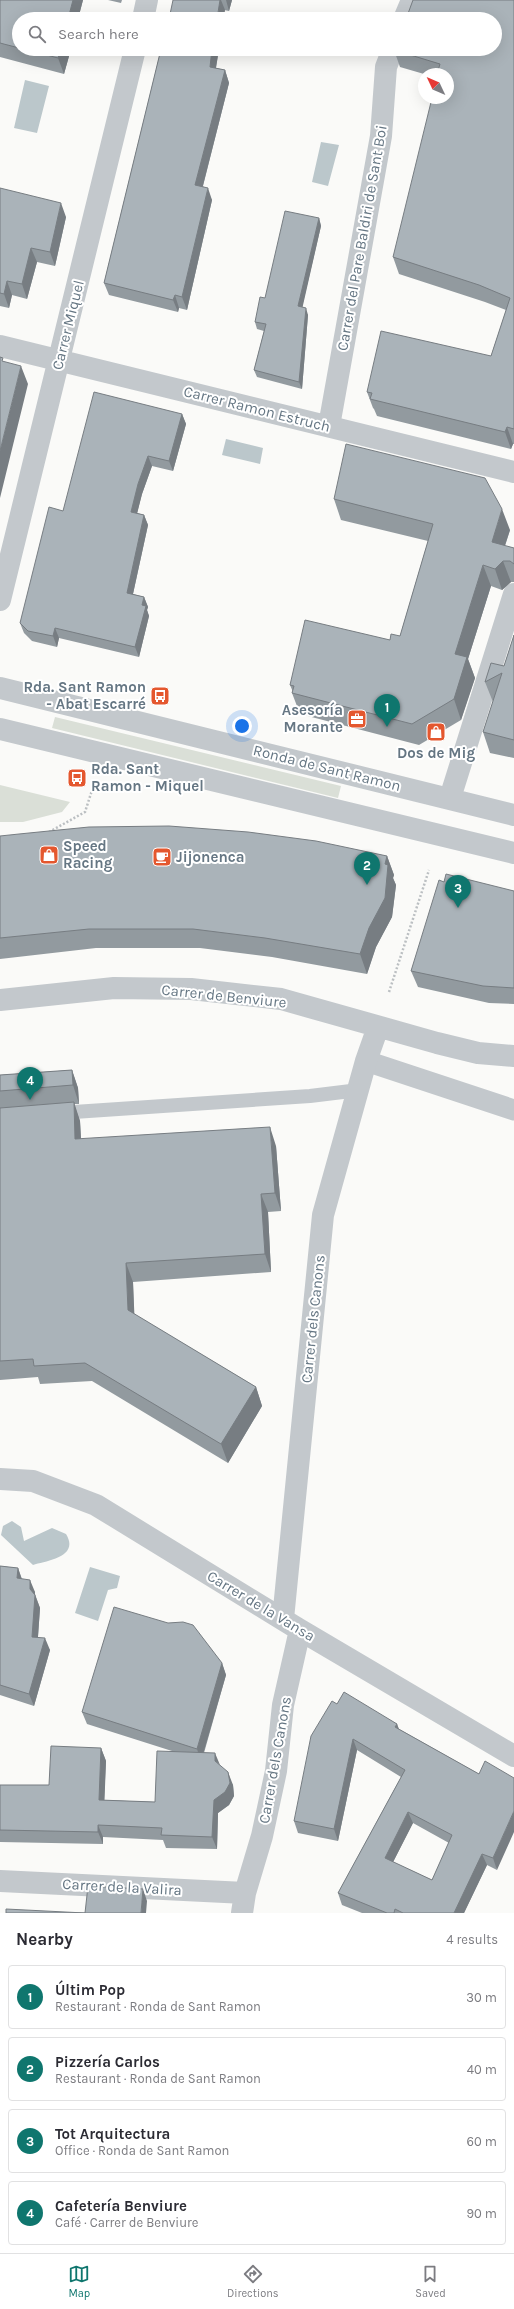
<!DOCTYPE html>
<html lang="en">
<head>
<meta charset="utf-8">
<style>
  :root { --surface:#fff; --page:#f7f7f7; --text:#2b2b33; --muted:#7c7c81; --line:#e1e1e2; --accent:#0f766e }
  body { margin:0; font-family:Karla,sans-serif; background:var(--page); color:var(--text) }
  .compass { position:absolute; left:418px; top:68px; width:36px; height:36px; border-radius:50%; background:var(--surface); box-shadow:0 4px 16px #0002; rotate:314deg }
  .you { position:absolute; left:242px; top:726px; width:14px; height:14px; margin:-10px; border:3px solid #fff; border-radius:50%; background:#1a73e8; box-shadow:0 0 0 6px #1a73e833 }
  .badge { display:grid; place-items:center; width:26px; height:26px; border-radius:50%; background:var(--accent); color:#fff; font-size:13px; font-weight:700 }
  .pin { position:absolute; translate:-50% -33px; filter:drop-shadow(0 1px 2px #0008) }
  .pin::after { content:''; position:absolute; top:21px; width:14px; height:12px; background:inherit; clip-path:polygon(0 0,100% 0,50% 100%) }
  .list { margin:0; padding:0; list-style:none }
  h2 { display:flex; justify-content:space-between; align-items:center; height:52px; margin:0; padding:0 16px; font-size:17px }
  h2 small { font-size:13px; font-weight:400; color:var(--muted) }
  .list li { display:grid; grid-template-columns:26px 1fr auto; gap:12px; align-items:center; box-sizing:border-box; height:64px; margin:0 8px 8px; padding:0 8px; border:1px solid var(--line); border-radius:4px }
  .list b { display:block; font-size:15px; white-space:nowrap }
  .list p { margin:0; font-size:13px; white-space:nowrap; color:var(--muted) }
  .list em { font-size:13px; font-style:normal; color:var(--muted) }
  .icon { flex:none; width:22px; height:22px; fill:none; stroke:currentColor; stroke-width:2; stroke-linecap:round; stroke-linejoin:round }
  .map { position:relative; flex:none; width:514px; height:1913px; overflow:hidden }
  .search { position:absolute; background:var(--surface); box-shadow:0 4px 16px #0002; left:12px; right:12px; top:12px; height:44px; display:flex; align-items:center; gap:10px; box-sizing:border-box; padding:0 14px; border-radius:22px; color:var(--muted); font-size:15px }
  .sheet { height:340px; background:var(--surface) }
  nav { display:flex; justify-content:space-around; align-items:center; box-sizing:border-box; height:56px; border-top:1px solid var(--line); background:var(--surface); font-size:11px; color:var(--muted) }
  nav a { display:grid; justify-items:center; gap:2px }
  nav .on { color:var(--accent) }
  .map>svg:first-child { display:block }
  .green { fill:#dadfd7 }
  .water { fill:#bbc7cb }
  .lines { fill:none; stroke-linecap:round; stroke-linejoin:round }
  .path { stroke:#bbbfc2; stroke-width:2.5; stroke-dasharray:2 2; stroke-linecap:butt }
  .service { stroke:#c3c8cc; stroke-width:14 }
  .pedestrian { stroke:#c3c8cc; stroke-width:21 }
  .minor { stroke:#c3c8cc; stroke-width:22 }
  .wall { fill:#929a9f; fill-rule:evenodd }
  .shaded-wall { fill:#777d82 }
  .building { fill:#aab3b9; stroke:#777d82; fill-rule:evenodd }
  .labels { text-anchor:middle; stroke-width:4; stroke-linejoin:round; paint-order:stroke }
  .street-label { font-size:15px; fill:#657683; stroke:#fff }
  .poi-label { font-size:15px; font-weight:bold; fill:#657683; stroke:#fff; text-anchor:start }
</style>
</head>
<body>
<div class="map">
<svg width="514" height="1913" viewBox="0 0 514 1913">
  <rect width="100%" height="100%" fill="#fafaf8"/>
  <path class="green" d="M55,717L341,786L338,798L52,728Z
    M0,785L70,802L62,812L23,822H0Z"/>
  <path class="water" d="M25,80L49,86L37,133L14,128Z
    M321,142L339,145L328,186L312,182Z
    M226,439L263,448L260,464L222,455Z
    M12,1521L21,1527L24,1541L52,1528L66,1534C80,1557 47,1561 33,1565L1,1535L3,1526Z
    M90,1567L120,1576L117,1588L108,1590L98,1621L75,1613Z"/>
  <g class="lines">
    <path class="path" d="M49,832L85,812L95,781
      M389,992L429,870"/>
    <path class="service" d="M59,1113L310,1096L359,1090"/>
    <path class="pedestrian" d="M366,1061L514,1110"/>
    <path class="minor" d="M143,19L147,0
      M404,19L412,0
      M0,346L514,472
      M329,426L381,136L386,67L393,49
      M0,600L135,49
      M0,688L514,815
      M0,729L514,853
      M450,798L514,594
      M0,1000L114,988L191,989L281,999L437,1043L478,1053L514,1056
      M0,1479L33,1481L96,1505L300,1630L514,1756
      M283,1619L323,1215L366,1061L378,1027
      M0,1881L245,1893
      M242,1913L245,1893L262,1836L276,1771L283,1705L300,1630"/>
  </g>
  <path class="wall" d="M0,0H83L78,19H19V49H71L64,74L0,57Z
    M108,0H122L121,3Z
    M173,0H232L229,11Z
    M514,0V444H513L511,449L377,416L374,409L373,408L367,392L491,356L506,310L485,302L399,274L393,257L448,74H424L400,67L394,50Z
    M161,49H219L216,68L225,70L229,83L203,186L212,200L187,310L179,308L178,312L109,295L104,283Z
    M0,188L66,217L55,266L37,262L27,299L12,295L9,308L0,306Z
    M319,218L321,226L302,307L308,315L302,389L257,377L254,370L264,331L257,329L255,322Z
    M182,414L186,424L173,471L152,466L142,494L137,513L144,515L148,525L133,594L144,597L148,607L147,610L149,616L139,657L59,638L57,647L32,641L24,633L20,623L63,511Z
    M334,499L510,530L505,546L514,548V582H511L502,590L491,586L468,659L475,678L461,720L419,745L300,714L292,693L293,692L290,685L400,636L428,541L341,520Z
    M514,635V758L490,753L483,732L493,702L485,682L504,666Z
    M0,836L387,856L394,875L393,878L396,885L392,917L376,947L367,974L272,957L200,948H96L0,959Z
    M444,882L514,891V1004L489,1003L418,987L411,971Z
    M72,1070L78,1088L79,1104H74L80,1121L81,1139L276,1146L281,1211L268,1212L271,1272L133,1282L134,1314L256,1387L262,1406L228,1463L92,1381L40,1384L38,1377L0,1380V1075Z
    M0,1566L18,1568L22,1579L35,1592V1594L40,1608L38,1637L50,1650L34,1706L0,1695Z
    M222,1663L226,1675L204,1753L220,1765L233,1785L234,1796L229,1805L218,1813L217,1849L166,1848L163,1840L103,1837V1844L0,1842V1785H49L101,1748L106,1761L104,1800L155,1802L172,1751L87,1724L82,1712Z
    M337,1704L397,1724L399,1729L479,1774L497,1870L487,1865L464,1913H362L342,1905L338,1893L401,1777L357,1750L338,1841L298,1833L294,1821ZM413,1823L449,1843L432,1880L393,1862Z"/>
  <path class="shaded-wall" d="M73,0H83L78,19H68Z
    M220,0H221L225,10L224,19H217Z
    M226,0H232L229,11Z
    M61,49H71L64,74L58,58Z
    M212,49H219L214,79L210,67Z
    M225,70L229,83L200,197L195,185Z
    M208,188L212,200L187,310L182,297Z
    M61,203L66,217L55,266L50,252Z
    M319,218L321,226L301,314L298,306Z
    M31,248L37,262L27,299L22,284Z
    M7,281L12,295L9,308L4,294Z
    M175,295L179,308L178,312L173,300Z
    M306,308L308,315L302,389L299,382Z
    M21,366L28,384L0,498V451Z
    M182,414L186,424L173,471L169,461Z
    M507,427L513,444L511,449L505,432Z
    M148,456L152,466L142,494L135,522L131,512L138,484Z
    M502,509L510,530L499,563L492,542Z
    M144,515L148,525L131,603L127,593Z
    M503,561L511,582L502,590L495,569Z
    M483,565L491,586L468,659L475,678L461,720L454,699L455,654Z
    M144,597L148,607L147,610L149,616L139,657L135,647L142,605Z
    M55,628L59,638L57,647L53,636Z
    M387,856L394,875L393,878L396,885L392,917L376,947L367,974L360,954L385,864Z
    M72,1070L78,1088L79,1104L73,1085Z
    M74,1102L80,1121L82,1157L75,1139Z
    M270,1127L276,1146L281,1211L275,1193Z
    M261,1194L268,1212L271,1272L265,1254Z
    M126,1263L133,1282L135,1329L128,1310Z
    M256,1387L262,1406L228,1463L221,1444Z
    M18,1568L22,1580L17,1578Z
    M30,1580L35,1592L34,1602L30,1589Z
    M35,1595L40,1608L37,1650L32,1637Z
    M45,1638L50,1650L34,1706L29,1694Z
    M222,1663L226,1675L201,1761L197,1749Z
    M397,1724L401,1736L395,1727Z
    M353,1739L357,1750L338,1841L334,1829Z
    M101,1748L106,1761L104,1813L99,1800Z
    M215,1753L220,1765L215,1761Z
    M228,1772L233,1785L234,1796L229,1805L218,1813L217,1849L212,1837L214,1800Z
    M514,1811V1832L497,1870L493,1858Z
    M408,1812L413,1823L389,1870L385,1858Z
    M98,1825L103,1837V1844L98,1832Z
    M482,1854L487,1865L464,1913H454Z
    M143,1889L147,1901L146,1913H141Z"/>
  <path class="building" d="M0,0H73L68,19H19V48L0,43Z
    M173,0H220L217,19H169Z
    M413,0H514V429L507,427L505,432L370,399L372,393L367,392L381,331L491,356L510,298L479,285L393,257L432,98H448V74H437L440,64L394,50V49H495V19H406Z
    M24,49H61L58,58Z
    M161,49H212L210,67L225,70L195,185L208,188L182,297L175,295L173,300L104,283Z
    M0,188L61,203L50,252L31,248L22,284L7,281L4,294L0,293Z
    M285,211L319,218L298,306L306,308L299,382L254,370L266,324L255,322L260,297L265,298Z
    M0,357L3,358L2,361L21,366L0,451Z
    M94,392L182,414L169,461L148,456L138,484L131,512L144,515L127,593L144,597L142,605L146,606L135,647L55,628L53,636L28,631L20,623L49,507L63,511Z
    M346,444L485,478L502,509L492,542L514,548V564L510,561H503L495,569L483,565L455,654L467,657L454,699L412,724L292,693L294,686L290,685L305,620L390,640L391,634L400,636L433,524L334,499Z
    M514,635V740L483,732L502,673L485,682L491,663L504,666Z
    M169,826L248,832L316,841L387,856L385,864L388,865L385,898L369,928L360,954L265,938L193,929H89L0,938V836L19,834L89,827Z
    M446,874L514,891V988L483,986L411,971L439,880L444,882Z
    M72,1070L73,1085L0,1091V1075Z
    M74,1102L75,1139L270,1127L275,1193L261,1194L265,1254L126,1263L128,1310L256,1387L221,1444L85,1363L34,1366L33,1359L0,1361V1108Z
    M0,1566L18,1568L17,1578L30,1580V1589L35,1595L32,1637L45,1638L29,1694L0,1685Z
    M114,1607L168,1623L183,1622L193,1625L222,1663L197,1749L82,1712Z
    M344,1692L397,1724L395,1727L479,1774L485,1761L514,1778V1811L493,1858L482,1854L454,1913H403L395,1909L394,1913H387L338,1893L405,1770L353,1739L334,1829L294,1821L311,1736L332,1701L337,1704ZM408,1812L452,1835L432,1880L385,1858Z
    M51,1746L101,1748L99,1800L155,1802L157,1751L215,1753V1761L228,1772L230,1783L225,1792L214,1800L212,1837L161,1835L162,1828L98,1825V1832L0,1830V1785H49Z
    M88,1886L143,1889L141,1913H6V1909L85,1913Z"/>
  <defs>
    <g id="bus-square" transform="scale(1)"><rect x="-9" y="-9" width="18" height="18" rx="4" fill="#e4572e" stroke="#fff"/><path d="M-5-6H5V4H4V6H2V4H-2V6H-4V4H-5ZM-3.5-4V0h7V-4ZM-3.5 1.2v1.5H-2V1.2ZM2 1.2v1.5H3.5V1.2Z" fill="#fff"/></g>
    <g id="office-square" transform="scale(1)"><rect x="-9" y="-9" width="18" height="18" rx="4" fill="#e4572e" stroke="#fff"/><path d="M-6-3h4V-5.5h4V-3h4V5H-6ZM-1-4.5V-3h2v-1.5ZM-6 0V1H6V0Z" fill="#fff"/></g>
    <g id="shop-square" transform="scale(1)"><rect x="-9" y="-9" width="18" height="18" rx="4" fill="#e4572e" stroke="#fff"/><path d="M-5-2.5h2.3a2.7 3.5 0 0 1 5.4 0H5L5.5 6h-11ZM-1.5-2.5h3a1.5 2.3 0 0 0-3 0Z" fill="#fff"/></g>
    <g id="cafe-square" transform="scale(1)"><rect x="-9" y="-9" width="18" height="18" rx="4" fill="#e4572e" stroke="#fff"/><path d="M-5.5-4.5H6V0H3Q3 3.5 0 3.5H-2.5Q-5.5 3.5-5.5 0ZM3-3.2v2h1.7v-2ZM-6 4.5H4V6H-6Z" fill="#fff"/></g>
  </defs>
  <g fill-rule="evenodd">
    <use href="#bus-square" x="160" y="696"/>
    <use href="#office-square" x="357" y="719"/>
    <use href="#shop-square" x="436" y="732"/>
    <use href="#bus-square" x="77" y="778"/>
    <use href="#shop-square" x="49" y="855"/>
    <use href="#cafe-square" x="162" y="857"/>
  </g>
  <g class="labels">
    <g class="street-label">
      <text transform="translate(362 238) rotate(-80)" y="5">Carrer del Pare Baldiri de Sant Boi</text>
      <text transform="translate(68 325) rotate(-76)" y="5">Carrer Miquel</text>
      <text transform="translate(257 409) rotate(14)" y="5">Carrer Ramon Estruch</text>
      <text transform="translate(327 768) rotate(14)" y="5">Ronda de Sant Ramon</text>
      <text transform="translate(224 996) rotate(6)" y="5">Carrer de Benviure</text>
      <text transform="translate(313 1319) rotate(-84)" y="5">Carrer dels Canons</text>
      <text transform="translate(261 1606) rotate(31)" y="5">Carrer de la Vansa</text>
      <text transform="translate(275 1760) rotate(-80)" y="5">Carrer dels Canons</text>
      <text transform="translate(122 1887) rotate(3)" y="5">Carrer de la Valira</text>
    </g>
    <g class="poi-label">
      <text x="146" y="692" text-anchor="end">Rda. Sant Ramon<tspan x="146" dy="17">- Abat Escarré</tspan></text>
      <text x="343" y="715" text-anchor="end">Asesoría<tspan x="343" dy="17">Morante</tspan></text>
      <text x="436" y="758" text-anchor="middle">Dos de Mig</text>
      <text x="91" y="774">Rda. Sant<tspan x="91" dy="17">Ramon - Miquel</tspan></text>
      <text x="63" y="851">Speed<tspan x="63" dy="17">Racing</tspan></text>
      <text x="176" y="862">Jijonenca</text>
    </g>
  </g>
</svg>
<svg class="compass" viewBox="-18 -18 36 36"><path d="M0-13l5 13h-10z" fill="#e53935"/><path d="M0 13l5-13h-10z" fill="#7c7c81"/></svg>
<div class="you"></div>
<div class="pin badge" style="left:387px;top:727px">1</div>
<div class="pin badge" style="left:367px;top:885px">2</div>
<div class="pin badge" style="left:458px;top:908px">3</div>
<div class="pin badge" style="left:30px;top:1100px">4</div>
<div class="search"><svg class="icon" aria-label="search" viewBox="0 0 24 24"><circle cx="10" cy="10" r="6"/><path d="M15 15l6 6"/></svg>Search here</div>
</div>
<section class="sheet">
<h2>Nearby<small>4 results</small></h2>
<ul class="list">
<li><span class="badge">1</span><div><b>Últim Pop</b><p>Restaurant · Ronda de Sant Ramon</p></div><em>30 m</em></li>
<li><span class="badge">2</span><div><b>Pizzería Carlos</b><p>Restaurant · Ronda de Sant Ramon</p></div><em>40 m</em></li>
<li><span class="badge">3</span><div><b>Tot Arquitectura</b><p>Office · Ronda de Sant Ramon</p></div><em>60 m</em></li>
<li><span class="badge">4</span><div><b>Cafetería Benviure</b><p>Café · Carrer de Benviure</p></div><em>90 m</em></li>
</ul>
</section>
<nav>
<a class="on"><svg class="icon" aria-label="map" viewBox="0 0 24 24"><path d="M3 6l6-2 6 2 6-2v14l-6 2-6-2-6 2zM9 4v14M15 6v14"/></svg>Map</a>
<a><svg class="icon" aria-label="directions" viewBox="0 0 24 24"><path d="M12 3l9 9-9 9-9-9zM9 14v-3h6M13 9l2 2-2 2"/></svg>Directions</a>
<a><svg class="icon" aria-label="saved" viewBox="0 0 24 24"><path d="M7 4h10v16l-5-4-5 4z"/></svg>Saved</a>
</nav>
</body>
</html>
